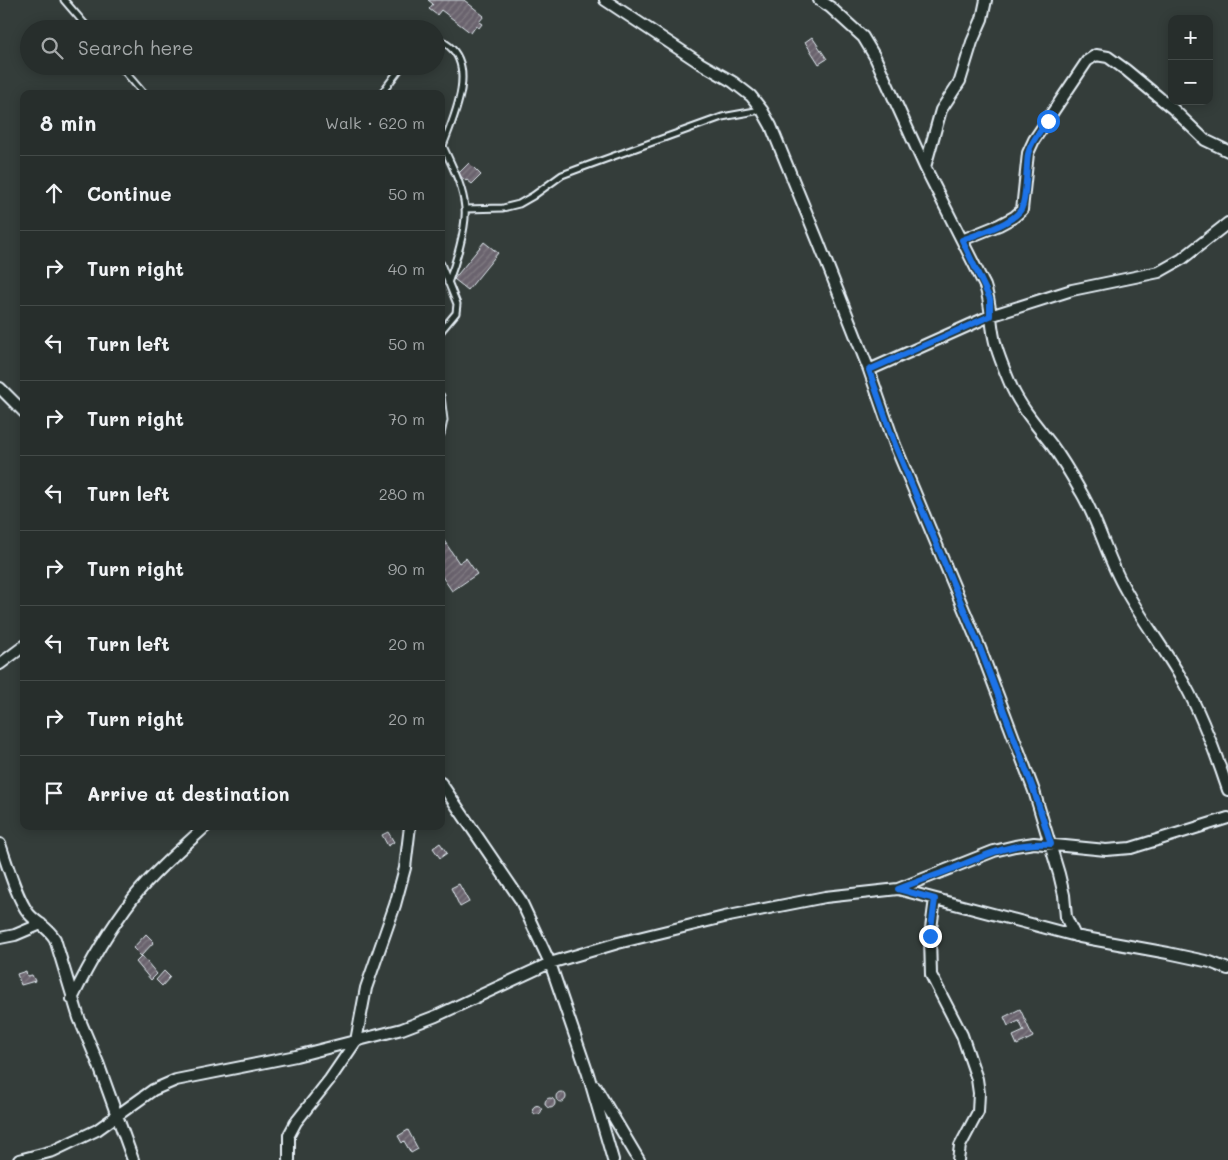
<!DOCTYPE html>
<html lang="en">
<head>
<meta charset="utf-8">
<style>
  :root { --surface:#272e2c; --page:#2f3634; --text:#f1f3f6; --muted:#a4a8a9; --line:#434a48 }
  body { margin:0; font-family:Mali,sans-serif; background:var(--page); color:var(--text) }
  .controls { position:absolute; right:15px; top:15px; display:grid; overflow:hidden; border-radius:10px; box-shadow:0 2px 12px #0003 }
  .controls button { width:45px; height:45px; display:grid; place-items:center; padding:0; border:0; border-bottom:1px solid var(--line); background:var(--surface); color:var(--text); font:25px sans-serif }
  .stop { position:absolute; width:15px; height:15px; margin:-11px; border:4px solid #1a73e8; border-radius:50%; background:#fff }
  .stop.end { background:#1a73e8; border-color:#fff; box-shadow:0 1px 5px #0008 }
  .list { margin:0; padding:0; list-style:none }
  h2 { display:flex; justify-content:space-between; align-items:center; height:65px; margin:0; padding:0 20px; font-size:21px }
  h2 small { font-size:16px; font-weight:400; color:var(--muted) }
  .list li { display:grid; grid-template-columns:32px 1fr auto; gap:15px; align-items:center; box-sizing:border-box; height:75px; padding:0 20px; border-top:1px solid var(--line) }
  .list b { display:block; font-size:19px; white-space:nowrap }
  .list em { font-size:16px; font-style:normal; color:var(--muted) }
  .icon { flex:none; width:28px; height:28px; fill:none; stroke:currentColor; stroke-width:2; stroke-linecap:round; stroke-linejoin:round }
  .map { position:relative; flex:none; width:1228px; height:1160px; overflow:hidden }
  .search { position:absolute; background:var(--surface); box-shadow:0 2px 12px #0003; left:20px; top:20px; width:425px; height:55px; display:flex; align-items:center; gap:12px; box-sizing:border-box; padding:0 18px; border-radius:28px; color:var(--muted); font-size:19px }
  .panel { position:absolute; background:var(--surface); box-shadow:0 2px 12px #0003; left:20px; top:90px; width:425px; height:740px; border-radius:10px }
  .map>svg:first-child { display:block }
  .building { fill:url(#building-hatch); stroke:#e8f1f8 }
  .lines { fill:none; stroke-linecap:round; stroke-linejoin:round }
  .lane-casing { stroke:#e8f1f8; stroke-width:9 }
  .street-casing { stroke:#e8f1f8; stroke-width:14 }
  .lane { stroke:#26332d; stroke-width:5 }
  .street { stroke:#26332d; stroke-width:10 }
  .route { stroke:#1a73e8; stroke-width:6 }
</style>
</head>
<body>
<div class="map">
<svg width="1228" height="1160" viewBox="0 0 1228 1160">
  <defs>
    <pattern id="building-hatch" width="6" height="6" patternUnits="userSpaceOnUse" patternTransform="scale(1.25)"><rect width="6" height="6" fill="#6b646e"/><path d="M-1 1l2-2M0 6l6-6M5 7l2-2" fill="none" stroke="#807b83"/></pattern>
  </defs>
  <rect width="100%" height="100%" fill="#343d3a"/>
  <filter id="ink" filterUnits="userSpaceOnUse"><feTurbulence type="fractalNoise" baseFrequency=".02" numOctaves="2"/><feDisplacementMap in="SourceGraphic" scale="10" xChannelSelector="R" yChannelSelector="G"/><feConvolveMatrix kernelMatrix="1 2 1 2 8 2 1 2 1" color-interpolation-filters="sRGB"/></filter>
  <g filter="url(#ink)">
    <path class="building" d="M428,0H464L484,16L479,22L482,24L479,28L476,26L471,33L441,10L437,15L429,9L433,4Z
      M812,37L827,59L819,64L805,42Z
      M469,163L481,175L472,184L467,180L466,181L458,174Z
      M484,242L498,253L468,290L454,279Z
      M441,536L459,563L466,558L477,574L452,591L441,575Z
      M388,832L394,842L388,846L382,835Z
      M440,843L447,853L440,858L433,848Z
      M459,884L469,902L460,907L451,888Z
      M146,934L154,942L141,956L133,948Z
      M142,956L157,974L151,980L136,962Z
      M26,971L27,976L32,975L35,981L21,985L17,974Z
      M164,971L170,977L162,986L156,980Z
      M1020,1009L1033,1037L1017,1045L1013,1036L1024,1031L1019,1021L1008,1026L1004,1017Z
      M556 1097a5 5 0 1 1 10 0a5 5 0 1 1-10 0Z
      M545 1103a5 5 0 1 1 10 0a5 5 0 1 1-10 0Z
      M532.5 1110a4.5 4.5 0 1 1 9 0a4.5 4.5 0 1 1-9 0Z
      M408,1130L418,1149L411,1153L404,1141L402,1143L398,1136Z"/>
    <g class="lines">
      <g class="lane-casing">
        <path id="lane" d="M64,0L89,29
          M436,38C441,40 445,43 449,46C478,70 451,123 441,151
          M120,66L144,94
          M381,94L402,66
          M443,146C452,166 463,186 465,208C467,227 455,265 448,283
          M465,209L503,208L519,204L533,196L562,175L578,169L722,117L761,110
          M441,264L457,304L456,313L441,331
          M441,396L444,420L441,434"/>
      </g>
      <g class="street-casing">
        <path id="street" d="M605,0L700,63L733,82L751,96L762,110L771,126L818,241L869,370L895,445L980,648L1034,791L1059,874L1064,895L1066,917L1075,936
          M819,0L830,7L863,37L875,57L925,167L985,286C992,306 990,326 996,346C1000,360 1006,374 1012,388C1022,409 1037,426 1051,444C1062,459 1072,476 1081,492C1099,522 1107,558 1125,589C1143,622 1167,652 1185,685C1203,718 1216,754 1228,790
          M925,167L941,110L960,81L972,42L982,19L986,0
          M962,240L999,225L1014,217L1022,210L1028,153L1034,140L1087,61L1096,55L1108,57L1126,70L1172,108L1205,140L1228,151
          M869,370L990,316L1072,290L1159,272L1182,259L1228,223
          M0,388L24,412
          M0,664L24,646
          M441,783L520,899L550,963L588,1074L613,1160
          M0,844C7,864 17,899 29,914C38,924 48,927 55,939L79,1018L98,1063L133,1160
          M898,889L1080,937L1168,953L1210,962L1228,969
          M935,899L930,936L931,975L962,1035L977,1079L979,1093L978,1112L960,1146L958,1160
          M0,938L15,935L41,924
          M72,999C89,964 110,928 134,897C155,871 181,849 206,826
          M595,1086L639,1160
          M19,1160L53,1151L97,1130L153,1090L176,1080L296,1056L402,1029L436,1016L550,963L618,943L724,917L825,897L898,889L994,851L1015,846L1034,843L1106,850L1131,848L1228,818
          M289,1160V1135L296,1122L330,1079L356,1041L366,988L395,905L405,868L410,826"/>
      </g>
      <use href="#lane" class="lane"/>
      <use href="#street" class="street"/>
    </g>
  </g>
  <g class="lines" filter="url(#ink)">
    <path class="route" d="M930,936L935,899L898,889C916,882 934,876 952,869C987,854 1012,842 1051,844L1034,791L980,648L895,445L869,370L990,316V299L962,240C978,234 1009,225 1020,211C1027,202 1026,167 1028,154C1031,142 1040,131 1048,121"/>
  </g>
</svg>
<div class="controls">
<button>+</button>
<button>−</button>
</div>
<div class="stop" style="left:1048px;top:121px"></div>
<div class="stop end" style="left:930px;top:936px"></div>
<div class="search"><svg class="icon" aria-label="search" viewBox="0 0 24 24"><circle cx="10" cy="10" r="6"/><path d="M15 15l6 6"/></svg>Search here</div>
<section class="panel">
<h2>8 min<small>Walk · 620 m</small></h2>
<ul class="list">
<li><svg class="icon" aria-label="ahead" viewBox="0 0 24 24"><path d="M12 20V5M6 11l6-6 6 6"/></svg><div><b>Continue</b></div><em>50 m</em></li>
<li><svg class="icon" aria-label="right" viewBox="0 0 24 24"><path d="M7 20v-9h11M14 6l5 5-5 5"/></svg><div><b>Turn right</b></div><em>40 m</em></li>
<li><svg class="icon" aria-label="left" viewBox="0 0 24 24"><path d="M17 20v-9H6M10 6l-5 5 5 5"/></svg><div><b>Turn left</b></div><em>50 m</em></li>
<li><svg class="icon" aria-label="right" viewBox="0 0 24 24"><path d="M7 20v-9h11M14 6l5 5-5 5"/></svg><div><b>Turn right</b></div><em>70 m</em></li>
<li><svg class="icon" aria-label="left" viewBox="0 0 24 24"><path d="M17 20v-9H6M10 6l-5 5 5 5"/></svg><div><b>Turn left</b></div><em>280 m</em></li>
<li><svg class="icon" aria-label="right" viewBox="0 0 24 24"><path d="M7 20v-9h11M14 6l5 5-5 5"/></svg><div><b>Turn right</b></div><em>90 m</em></li>
<li><svg class="icon" aria-label="left" viewBox="0 0 24 24"><path d="M17 20v-9H6M10 6l-5 5 5 5"/></svg><div><b>Turn left</b></div><em>20 m</em></li>
<li><svg class="icon" aria-label="right" viewBox="0 0 24 24"><path d="M7 20v-9h11M14 6l5 5-5 5"/></svg><div><b>Turn right</b></div><em>20 m</em></li>
<li><svg class="icon" aria-label="arrive" viewBox="0 0 24 24"><path d="M6 21V4h12l-3 4 3 4H6"/></svg><div><b>Arrive at destination</b></div></li>
</ul>
</section>
</div>
</body>
</html>
